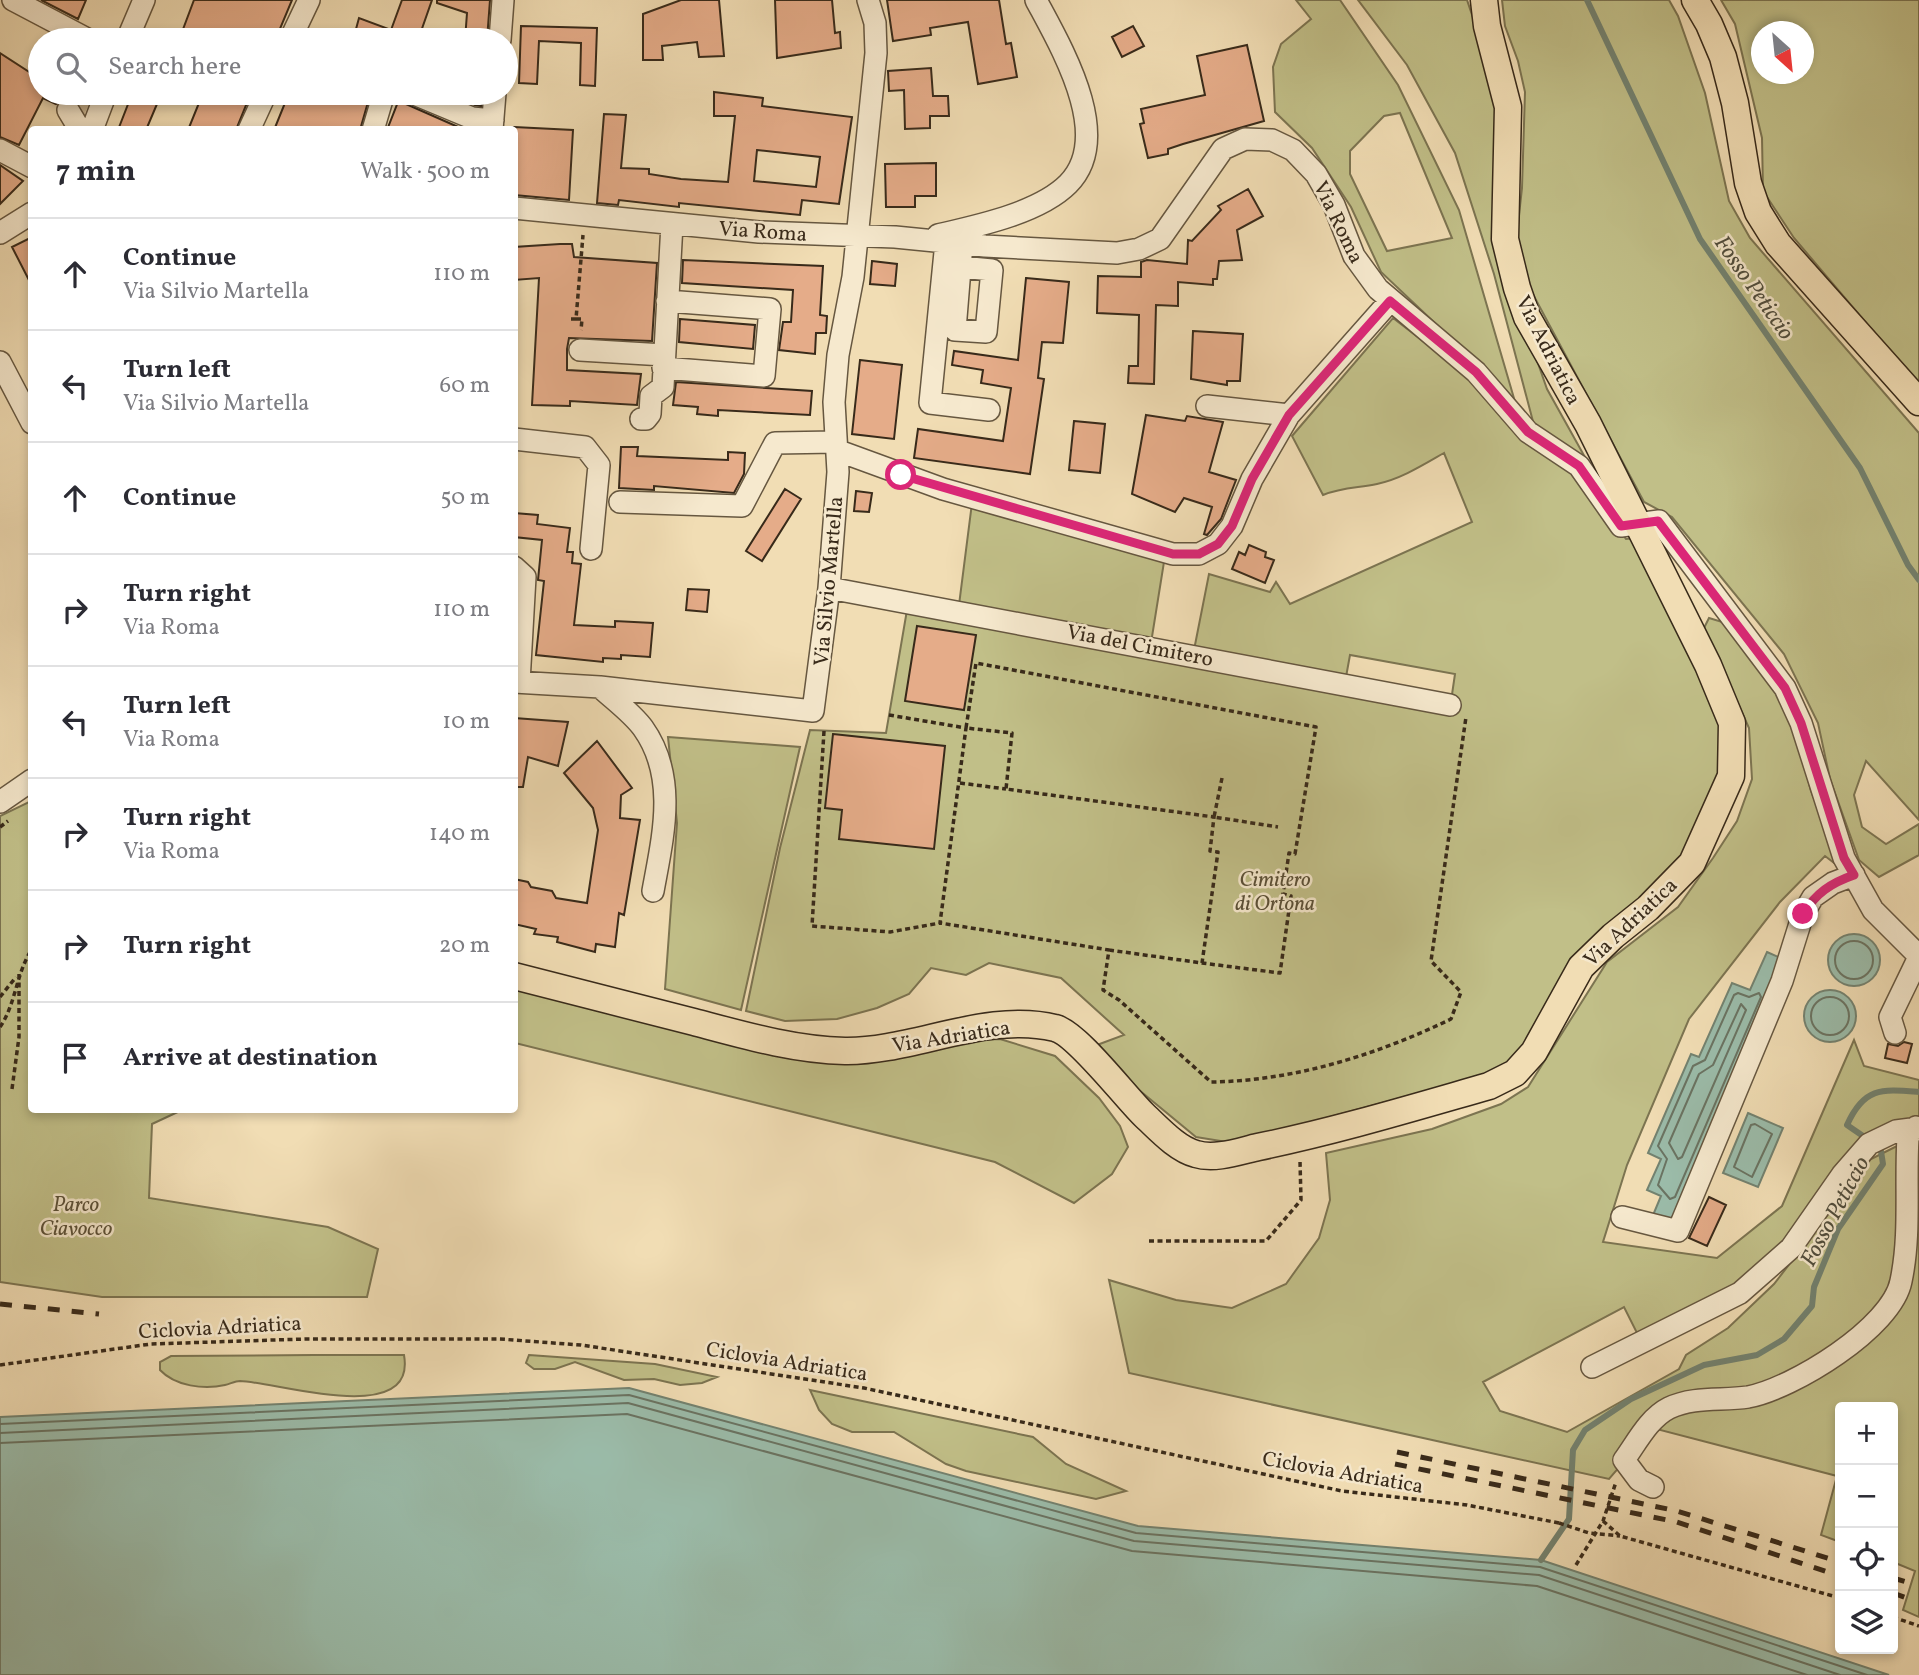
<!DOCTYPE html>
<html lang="en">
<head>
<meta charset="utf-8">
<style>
  :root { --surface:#fff; --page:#f2f2f3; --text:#2b2b33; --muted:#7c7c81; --line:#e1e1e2 }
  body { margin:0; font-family:Vollkorn,serif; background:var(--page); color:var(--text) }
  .controls { position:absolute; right:21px; bottom:21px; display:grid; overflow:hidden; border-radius:7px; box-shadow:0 4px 10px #0003 }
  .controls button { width:63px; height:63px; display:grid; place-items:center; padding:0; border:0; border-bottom:2px solid var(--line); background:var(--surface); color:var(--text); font:35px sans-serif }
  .compass { position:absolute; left:1751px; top:21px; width:63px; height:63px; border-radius:50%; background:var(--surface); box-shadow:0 4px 10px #0003; rotate:153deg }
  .stop { position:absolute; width:21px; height:21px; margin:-16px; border:5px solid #db2777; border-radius:50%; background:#fff }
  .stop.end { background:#db2777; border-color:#fff; box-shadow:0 2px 7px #0008 }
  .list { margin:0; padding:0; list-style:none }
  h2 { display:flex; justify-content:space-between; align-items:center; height:91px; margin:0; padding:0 28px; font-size:30px }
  h2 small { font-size:23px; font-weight:400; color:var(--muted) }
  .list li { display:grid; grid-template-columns:46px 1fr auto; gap:21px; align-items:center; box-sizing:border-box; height:112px; padding:0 28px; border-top:2px solid var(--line) }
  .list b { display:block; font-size:26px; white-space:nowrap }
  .list p { margin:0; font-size:23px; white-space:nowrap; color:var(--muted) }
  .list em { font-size:23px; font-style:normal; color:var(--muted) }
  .icon { flex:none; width:38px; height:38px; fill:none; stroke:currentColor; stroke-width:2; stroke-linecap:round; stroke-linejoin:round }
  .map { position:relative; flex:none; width:1919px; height:1675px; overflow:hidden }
  .search { position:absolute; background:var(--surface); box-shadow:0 4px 10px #0003; left:28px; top:28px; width:490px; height:77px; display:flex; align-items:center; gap:18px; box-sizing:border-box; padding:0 24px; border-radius:38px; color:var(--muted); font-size:26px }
  .panel { position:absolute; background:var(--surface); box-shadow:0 4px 10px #0003; left:28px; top:126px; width:490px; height:987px; border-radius:7px }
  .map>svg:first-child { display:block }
  .green { fill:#c1bf88; stroke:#7c7451; stroke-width:2; fill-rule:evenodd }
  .water { fill:#9bbcaa; stroke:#738270; stroke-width:2 }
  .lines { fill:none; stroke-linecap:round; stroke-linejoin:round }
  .shore { stroke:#6a7362; stroke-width:2 }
  .stream { stroke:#738270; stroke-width:6 }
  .building { fill:#e5ac89; stroke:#382a1a; stroke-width:2; fill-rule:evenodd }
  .minor-tunnel { stroke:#ccb995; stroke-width:21; stroke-dasharray:21 10; stroke-linecap:butt }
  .minor-casing { stroke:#665740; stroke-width:24 }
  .major-casing { stroke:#382a1a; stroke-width:29 }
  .path { stroke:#382a1a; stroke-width:3.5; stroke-dasharray:5 3.5; stroke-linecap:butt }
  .minor { stroke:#f6e9ce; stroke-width:21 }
  .major { stroke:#f1ddb4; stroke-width:26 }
  .rail { stroke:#382a1a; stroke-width:5; stroke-dasharray:12 12; stroke-linecap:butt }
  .path-bridge { stroke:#382a1a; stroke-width:3.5; stroke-dasharray:5 3.5; stroke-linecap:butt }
  .route { stroke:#db2777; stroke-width:9 }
  .labels { text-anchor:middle; stroke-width:5; stroke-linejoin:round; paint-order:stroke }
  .street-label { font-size:21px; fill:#382a1a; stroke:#f6e9ce }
  .park-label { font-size:21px; font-style:italic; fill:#5a4f36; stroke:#f6e9ce }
  .water-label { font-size:23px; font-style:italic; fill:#514e3e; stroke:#f6e9ce }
</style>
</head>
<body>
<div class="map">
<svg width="1919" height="1675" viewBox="0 0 1919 1675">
  <rect width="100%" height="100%" fill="#f1ddb4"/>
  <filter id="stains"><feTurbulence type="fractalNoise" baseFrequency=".00286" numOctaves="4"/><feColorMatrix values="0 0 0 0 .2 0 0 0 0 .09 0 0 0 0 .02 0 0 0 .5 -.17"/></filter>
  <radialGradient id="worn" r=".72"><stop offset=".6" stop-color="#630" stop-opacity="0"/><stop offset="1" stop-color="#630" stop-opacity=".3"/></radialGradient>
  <path class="green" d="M1296,0H1340L1398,85L1459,210L1518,412L1438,326L1381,272L1351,207L1312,148L1275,112L1273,67L1281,44L1311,19ZM1400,113L1452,238L1387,251L1350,174V151L1384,116Z
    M1358,0H1467L1498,92L1516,300L1547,389L1586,459L1535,429L1494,274L1455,153L1407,65Z
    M1502,0H1669L1678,16L1705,93L1729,201L1750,238L1919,433V820L1866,761L1854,795L1862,827L1886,844L1919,824V855L1879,877L1859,860L1830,779L1818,723L1784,654L1672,517L1644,502L1528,285L1516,243L1522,188L1525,92L1518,61L1505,26Z
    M1721,0H1919V385L1794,238L1763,191L1762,138L1735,24ZM1762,32H1804V74H1762Z
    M1393,318L1462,371L1578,473L1626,539L1637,538L1715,695L1727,774L1690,857L1512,1068L1233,1143L1196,1137L1139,1090L1097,1045L1124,1035L1061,978L989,963L966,975L931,968L909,994L877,1008L837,1019L785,1021L746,1011L780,848L810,730L886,733L907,610L1449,715L1455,674L1350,655L1346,677L1194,650L1209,574L1270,592L1276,582L1290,604L1472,522L1444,453C1423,465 1401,479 1377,484C1358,488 1342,487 1323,495L1292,436Z
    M972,503L1164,562L1151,643L959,605Z
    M1709,618L1729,624L1782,699L1798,741L1811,791L1842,869L1825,856L1780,902L1689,1019L1627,1165L1603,1242L1717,1258L1782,1206L1854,1040L1864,1066L1919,1080V1123L1898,1125L1759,1273L1639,1337L1624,1307L1483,1382L1500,1411L1567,1432L1679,1369L1686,1355L1728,1328L1774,1284L1871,1159L1895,1147L1919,1142V1617L1903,1610L1915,1571L1893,1562V1407H1840V1542L1821,1535L1837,1476L1653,1428L1609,1479L1129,1373L1109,1280L1176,1300L1232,1308L1286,1284L1319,1238L1330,1200L1326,1153L1432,1129L1501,1104L1528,1087L1607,962L1678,907L1713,858L1737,821L1752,779L1749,728L1704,628Z
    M668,737L800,747L741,1010L665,989L677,823Z
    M31,801L32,1110H182L152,1124L149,1198L328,1227L378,1249L367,1297H102L0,1282V816Z
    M514,988L754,1050L1000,1039L1055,1056L1099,1098L1120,1126L1128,1147L1112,1174L1074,1203L995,1162L515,1043Z
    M314,1355H404C417,1428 277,1382 240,1381C235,1381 230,1384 225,1385C204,1390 175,1386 160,1370V1362L171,1356Z
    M529,1355L655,1364L717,1377L702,1383L680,1385L654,1379L624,1380L575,1362L555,1369H534L526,1363Z
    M810,1390L1033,1437L1066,1464L1126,1491L1096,1499L966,1471L946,1464L894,1432H852L832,1424L819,1410Z"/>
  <path class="water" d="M1828 960a26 26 0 1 1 52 0a26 26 0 1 1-52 0Z
    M1767,952L1785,960L1669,1228L1651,1220L1661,1196L1647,1190L1661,1159L1648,1153L1691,1054L1699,1057L1732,983L1750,990Z
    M1804 1016a26 26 0 1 1 52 0a26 26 0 1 1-52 0Z
    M1748,1113L1783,1128L1758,1187L1723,1173Z
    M629,1388L1138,1526L1541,1560L1889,1675H0V1417Z"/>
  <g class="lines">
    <path class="shore" d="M1835 960a19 19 0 1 1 38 0a19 19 0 1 1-38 0Z
      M1738,993L1749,997L1759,993L1761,997L1675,1197L1670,1199L1658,1185L1667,1159L1658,1146L1693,1066L1705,1060L1734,995Z
      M1811 1016a19 19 0 1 1 38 0a19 19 0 1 1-38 0Z
      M1741,1004L1746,1010L1682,1157L1678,1159L1669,1143L1699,1074L1713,1065Z
      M1755,1124L1772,1134L1752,1177L1734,1167L1751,1125Z
      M0,1424L629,1395L1136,1533L1540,1567L1867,1675
      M0,1433L628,1403L1134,1541L1539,1575L1840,1675
      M0,1443L627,1414L1132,1551L1537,1586L1807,1675"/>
    <path class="stream" d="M1587,0L1700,239L1860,468L1908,565L1919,580
      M1863,1136L1847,1125C1864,1087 1881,1089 1919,1092
      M1541,1560L1569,1519L1573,1450L1585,1430L1631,1399L1704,1365L1757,1355L1784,1339L1812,1306L1814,1287L1838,1229L1883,1164L1880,1145"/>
  </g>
  <path class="building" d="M41,0H86L78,19Z
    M194,0H292L277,36L270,33L268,40H179Z
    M402,0H432L418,40H353L359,18L391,30Z
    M437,0H490L487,40H465L467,13L437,3Z
    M681,0H719L724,56L699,57L697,42L662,46L663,60H643V14Z
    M775,0H832L835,33L840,32L841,48L777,58Z
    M887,0H999L1006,44L1011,43L1017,77L978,84L968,22L930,28L931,35L893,41Z
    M521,26L597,28L595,86L580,85L581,43L539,41L537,84L519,83Z
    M1133,26L1144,46L1122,57L1112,37Z
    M1247,45L1264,121L1183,144L1168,149V154L1148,158L1140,124L1144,123L1141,109L1205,95L1197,56Z
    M0,53L40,79V93H88L82,107L68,97L56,104L43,98L19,145L0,137Z
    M931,68L933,96H948L949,116H930V128L905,129L904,90L889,91L888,71Z
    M714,92L763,98L762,106L852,117L839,204L802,200L800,215L679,203V207L619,200L618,205L597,203L604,114L626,115L621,168L649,169V174L681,179L728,182L735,116H714ZM757,150L820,157L816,187L754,181Z
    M203,93H251L236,130H188Z
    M289,93H343L368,102L360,130H274Z
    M446,93H482L481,106L475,105Z
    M132,94L157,104L146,130H118Z
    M398,102L406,104L465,130H387Z
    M514,127L573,130L569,200L514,195Z
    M936,163V196H915V207H886L885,164Z
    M0,165L23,181L0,204Z
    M1248,189L1263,216L1237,230L1242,260L1219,261L1217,279H1213V285L1178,282V306L1156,305L1154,384L1128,383L1129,366H1138L1139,315L1097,313L1098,276L1141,277V262L1147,260L1187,264L1188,240L1192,241L1221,210L1218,206Z
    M32,237V286L12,247Z
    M560,244H572L574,257L657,263L652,341L569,338L567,349V370L641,374L637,405L570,401V406L532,405L539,278L514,280V247Z
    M683,260L823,266L820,315L827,316L826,333H816L815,354L779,350L783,322H791L793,290L682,283Z
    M872,261L897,264L895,286L870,284Z
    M1026,278L1069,282L1063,343L1042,342L1038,378L1044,379L1030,474L914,458L918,429L1003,441L1011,388L981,383L983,370L952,365L954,351L1018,360Z
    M680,319L755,325L753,349L679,342Z
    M1193,331L1243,334L1240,381H1227V385L1191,379Z
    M860,360L902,365L894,439L852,434Z
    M676,382L812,391L810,415L718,410V416L697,414L698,407L673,405Z
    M1146,415L1185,421L1187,416L1223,422L1209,472L1236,480L1221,519L1207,535L1204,534L1212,507L1184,498L1175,512L1132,494Z
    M1074,421L1105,424L1100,473L1069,470Z
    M621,447H638L637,456L728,460V452L745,453L744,474L734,493L654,486V490L619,488Z
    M785,489L801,499L762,561L746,551Z
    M856,491L872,493L869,512L854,511Z
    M514,513L538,515L537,524L570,528L567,552H573L572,563L581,564L574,625L615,627V621L653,623L650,657L621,655V659L603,658V662L536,655L544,581L538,580L542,540L514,537Z
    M1249,545L1266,552L1265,557L1274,560L1265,583L1232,569L1239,552L1245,555Z
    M688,589L709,590L707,612L686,610Z
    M917,626L976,635L964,710L905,701Z
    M514,718L568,722L558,766L528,757L523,787H514Z
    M833,734L945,746L934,849L839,839L842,810L825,808Z
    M597,741L632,788L621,795L620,818L640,820L624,915L619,913L615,947L596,944L595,952L557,942L558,937L534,934L536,929L514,924V879L528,882L531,887L552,891L556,898L587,903L598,830L593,808L564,773Z
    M1904,1042L1912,1044L1907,1063L1885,1058L1888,1044L1898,1046Z
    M1709,1197L1726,1205L1707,1246L1689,1238Z"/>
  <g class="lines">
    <path class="minor-tunnel" d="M72,117L82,93"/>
    <g class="minor-casing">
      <path id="minor" d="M13,0L89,40
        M127,40L144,0
        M290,40L309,0
        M500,40L503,0
        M412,93L472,118L493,120
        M68,110L80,130
        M92,130L106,93
        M249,130L266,93
        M373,130L384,93
        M492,130L495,93
        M0,150L32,167
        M514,208L759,232L895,237L985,246L1117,253L1139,249L1160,239L1223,149L1245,139L1272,140L1293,150L1316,174L1334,205L1354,256L1378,289L1476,372L1528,432L1579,466L1621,526L1659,521L1785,688L1801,723L1844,858L1873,910L1919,956
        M0,233L32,213
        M938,235C977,226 1039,213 1068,184C1115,137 1061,47 1036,0
        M946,242L930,403L989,410
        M960,267L992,270L986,332L955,330L962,244
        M580,350L664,355
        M0,362L32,423
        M663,368L764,376L770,309L667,301
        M1207,406L1289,415L1390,301
        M641,419H646L650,414L651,396L663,387L672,224
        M514,439L585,447L599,465L591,549
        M839,451L943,489L1173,554H1199L1218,544L1232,526L1252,479L1289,415
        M620,502L742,506L775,443L836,442
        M514,567L525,577L519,682
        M829,588L1450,705
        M514,682L600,687L813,711L829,588L838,472L834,402L838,355L853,277L876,53L875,23L868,0
        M600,687C614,700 632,713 643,728C678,777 663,836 653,891
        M0,802L32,780
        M1895,1033L1890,1017L1919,957
        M1622,1217L1678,1231L1782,981L1803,914L1813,897L1833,883L1854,875
        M1592,1367L1740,1293L1791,1248L1842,1175L1869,1144L1896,1131L1919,1128
        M1653,1487L1639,1480L1624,1460C1637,1442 1649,1418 1669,1408C1694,1396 1722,1401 1748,1397C1792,1389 1892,1328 1901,1281C1911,1234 1905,1185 1908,1137L1916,1127"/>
    </g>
    <g class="major-casing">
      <path id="major" d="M1695,0L1709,24L1723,57L1735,103L1748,183L1758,212L1778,244L1919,402
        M514,976C574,991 634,1007 694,1022C743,1035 794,1050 845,1051C912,1052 988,1011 1055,1028C1077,1033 1126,1098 1145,1116C1159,1129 1177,1149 1196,1154C1215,1160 1240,1151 1258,1147C1336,1131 1412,1108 1489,1086L1515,1073L1534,1052L1581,967L1613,936L1648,908L1692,863L1731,776L1732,723L1708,665L1588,424L1527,317L1517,288L1505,239L1508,107L1487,26L1484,0"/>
    </g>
    <path class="path" d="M571,319H576L583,235
      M576,319H582L581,330
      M889,715L966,728L940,923L1109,950L1103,990L1119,1000L1211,1082C1293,1081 1377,1055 1451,1019L1461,992L1431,961L1466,717
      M824,731L812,926L890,932L940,923
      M1222,778L1214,817L1278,827
      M960,783L1006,789
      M30,809L32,855
      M0,827L8,821
      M1109,950L1202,963L1218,852L1210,851L1214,817L1006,789L1012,733L966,728L976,663L1316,727L1295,854L1289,853L1283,894L1291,896L1280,973L1202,963
      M0,997L16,977
      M0,1027C16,1004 16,973 32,949
      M12,1089L19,1037V973
      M1149,1241H1266L1301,1200L1300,1161
      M0,1365L151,1344L305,1339H500L581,1345L864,1388L1342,1491L1467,1505L1559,1523
      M1603,1521L1620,1536L1840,1598
      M1576,1565L1603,1521L1616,1482
      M1893,1617L1919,1626"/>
    <use href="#minor" class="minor"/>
    <use href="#major" class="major"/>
    <path class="rail" d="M0,1304L99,1314
      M1397,1452L1677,1511L1840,1562
      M1395,1464L1677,1522L1840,1576
      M1893,1578L1913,1584
      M1893,1593L1909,1599"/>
    <path class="path-bridge" d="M1559,1523L1589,1533L1620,1536"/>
  </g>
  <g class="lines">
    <path class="route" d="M901,475L1173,554H1199L1218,544L1232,526L1252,479L1289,415L1390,301L1476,372L1528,432L1579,466L1621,526L1658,521L1785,688L1801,723L1844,858L1854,875C1831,883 1816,893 1803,914"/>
  </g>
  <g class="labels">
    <g class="street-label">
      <text transform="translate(1339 222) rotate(64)" y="7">Via Roma</text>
      <text transform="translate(763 231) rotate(4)" y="7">Via Roma</text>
      <text transform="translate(1549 350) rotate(63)" y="7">Via Adriatica</text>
      <text transform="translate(828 581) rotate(-85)" y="7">Via Silvio Martella</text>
      <text transform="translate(1140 645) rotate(11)" y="7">Via del Cimitero</text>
      <text transform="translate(1630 922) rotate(-43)" y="7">Via Adriatica</text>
      <text transform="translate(951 1036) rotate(-9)" y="7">Via Adriatica</text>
      <text transform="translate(220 1327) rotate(-3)" y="7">Ciclovia Adriatica</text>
      <text transform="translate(787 1361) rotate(9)" y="7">Ciclovia Adriatica</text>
      <text transform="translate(1343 1472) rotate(10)" y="7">Ciclovia Adriatica</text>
    </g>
    <g class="park-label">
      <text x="1275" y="886">Cimitero<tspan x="1275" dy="24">di Ortona</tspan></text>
      <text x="76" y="1211">Parco<tspan x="76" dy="24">Ciavocco</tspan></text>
    </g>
    <g class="water-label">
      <text transform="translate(1755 287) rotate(55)" y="8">Fosso Peticcio</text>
      <text transform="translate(1834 1211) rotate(-62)" y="8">Fosso Peticcio</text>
    </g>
  </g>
  <rect width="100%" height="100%" filter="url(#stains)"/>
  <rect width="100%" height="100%" fill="url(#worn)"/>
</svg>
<div class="controls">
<button>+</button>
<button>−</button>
<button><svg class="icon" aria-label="locate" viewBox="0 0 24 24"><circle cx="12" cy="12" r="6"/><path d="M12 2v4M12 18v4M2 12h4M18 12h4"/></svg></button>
<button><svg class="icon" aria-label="layers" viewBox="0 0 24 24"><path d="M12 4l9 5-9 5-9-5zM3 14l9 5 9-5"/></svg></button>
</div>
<svg class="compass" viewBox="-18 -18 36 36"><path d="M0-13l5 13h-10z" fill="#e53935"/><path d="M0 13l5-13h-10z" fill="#7c7c81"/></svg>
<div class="stop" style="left:901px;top:475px"></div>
<div class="stop end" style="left:1803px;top:914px"></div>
<div class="search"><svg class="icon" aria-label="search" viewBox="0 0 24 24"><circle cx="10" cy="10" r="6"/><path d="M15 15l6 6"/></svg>Search here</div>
<section class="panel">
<h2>7 min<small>Walk · 500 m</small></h2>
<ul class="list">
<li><svg class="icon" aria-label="ahead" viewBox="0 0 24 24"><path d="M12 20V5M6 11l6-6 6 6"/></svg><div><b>Continue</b><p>Via Silvio Martella</p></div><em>110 m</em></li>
<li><svg class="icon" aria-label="left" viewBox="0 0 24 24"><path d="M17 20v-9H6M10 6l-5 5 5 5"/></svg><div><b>Turn left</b><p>Via Silvio Martella</p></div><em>60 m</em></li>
<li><svg class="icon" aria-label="ahead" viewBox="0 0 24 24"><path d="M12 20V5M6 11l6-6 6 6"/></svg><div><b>Continue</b></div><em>50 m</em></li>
<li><svg class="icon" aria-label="right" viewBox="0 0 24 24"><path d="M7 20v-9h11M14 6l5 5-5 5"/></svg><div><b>Turn right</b><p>Via Roma</p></div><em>110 m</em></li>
<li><svg class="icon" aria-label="left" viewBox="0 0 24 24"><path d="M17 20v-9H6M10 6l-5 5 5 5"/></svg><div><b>Turn left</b><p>Via Roma</p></div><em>10 m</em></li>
<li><svg class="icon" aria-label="right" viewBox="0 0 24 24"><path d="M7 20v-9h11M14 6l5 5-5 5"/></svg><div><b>Turn right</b><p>Via Roma</p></div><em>140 m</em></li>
<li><svg class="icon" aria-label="right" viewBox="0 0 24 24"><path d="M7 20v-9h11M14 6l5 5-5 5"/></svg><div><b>Turn right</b></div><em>20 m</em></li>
<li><svg class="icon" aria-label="arrive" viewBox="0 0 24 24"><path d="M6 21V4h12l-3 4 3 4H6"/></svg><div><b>Arrive at destination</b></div></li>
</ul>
</section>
</div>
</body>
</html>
